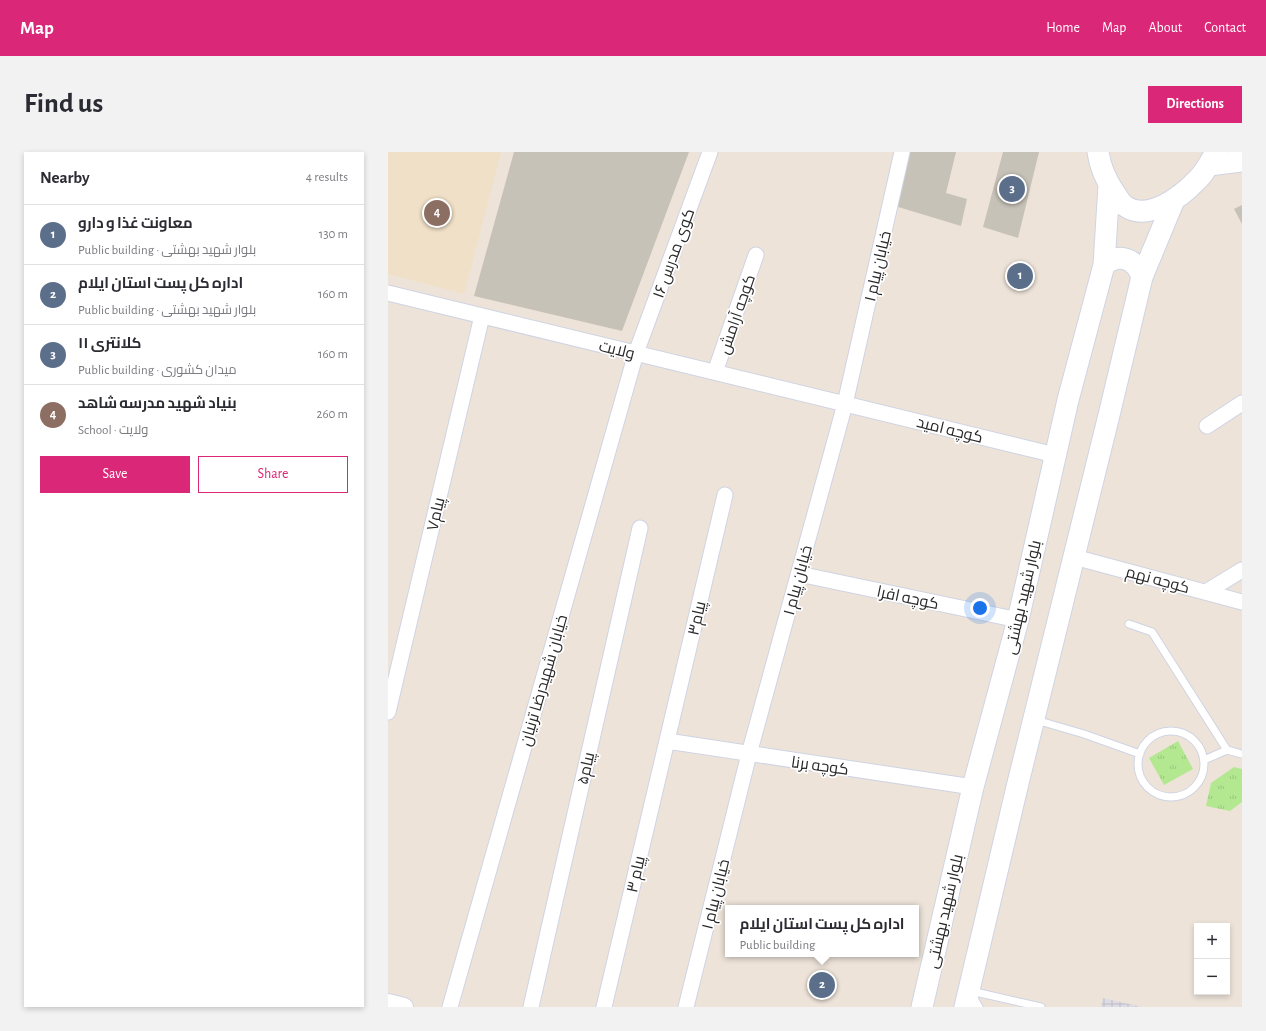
<!DOCTYPE html>
<html lang="en">
<head>
<meta charset="utf-8">
<style>
  :root { --surface:#fff; --page:#f2f2f3; --text:#2b2b33; --muted:#7c7c81; --line:#e1e1e2; --accent:#db2777 }
  body { margin:0; font-family:"Alegreya Sans",Cairo,sans-serif; background:var(--page); color:var(--text) }
  .controls { position:absolute; right:12px; bottom:12px; display:grid; overflow:hidden; border-radius:0px; box-shadow:0 2px 6px #0003 }
  .controls button { width:36px; height:36px; display:grid; place-items:center; padding:0; border:0; border-bottom:1px solid var(--line); background:var(--surface); color:var(--text); font:20px sans-serif }
  .you { position:absolute; left:592px; top:456px; width:14px; height:14px; margin:-10px; border:3px solid #fff; border-radius:50%; background:#1a73e8; box-shadow:0 0 0 6px #1a73e833 }
  .badge { display:grid; place-items:center; width:26px; height:26px; border-radius:50%; background:var(--accent); color:#fff; font-size:13px; font-weight:700 }
  .pin { position:absolute; translate:-50% -50%; border:2px solid #fff; box-shadow:0 1px 4px #0006 }
  .popup { position:absolute; left:337px; top:753px; width:194px; height:52px; box-sizing:border-box; display:grid; place-content:center; border-radius:0px; background:var(--surface); filter:drop-shadow(0 1px 3px #0005); font-size:13px; white-space:nowrap; color:var(--muted) }
  .popup b { font-size:15px; color:var(--text) }
  .popup::after { content:''; position:absolute; left:50%; top:100%; margin-left:-8px; border:8px solid transparent; border-top-color:var(--surface) }
  .list { margin:0; padding:0; list-style:none }
  h2 { display:flex; justify-content:space-between; align-items:center; height:52px; margin:0; padding:0 16px; font-size:17px }
  h2 small { font-size:13px; font-weight:400; color:var(--muted) }
  .list li { display:grid; grid-template-columns:26px 1fr auto; gap:12px; align-items:center; box-sizing:border-box; height:60px; padding:0 16px; border-top:1px solid var(--line) }
  .list b { display:block; font-size:15px; white-space:nowrap }
  .list p { margin:0; font-size:13px; white-space:nowrap; color:var(--muted) }
  .list em { font-size:13px; font-style:normal; color:var(--muted) }
  .actions { display:flex; gap:8px; padding:12px 16px }
  .actions a { flex:1; padding:9px 0; border:1px solid var(--accent); border-radius:0px; text-align:center; font-size:14px; color:var(--accent) }
  .actions .main { background:var(--accent); color:#fff }
  .map { position:relative; flex:none; width:854px; height:855px; overflow:hidden; border-radius:0px }
  header { display:flex; align-items:center; gap:24px; box-sizing:border-box; height:56px; padding:0 20px; background:var(--accent); color:#fff }
  header strong { font-size:19px }
  nav { display:flex; gap:22px; margin-inline-start:auto; font-size:14px }
  .intro { display:flex; align-items:center; justify-content:space-between; box-sizing:border-box; height:96px; padding:0 24px }
  h1 { margin:0; font-size:28px }
  .button { padding:10px 18px; border-radius:0px; background:var(--accent); color:#fff; font-size:14px; font-weight:700 }
  main { display:flex; gap:24px; padding:0 24px }
  aside { flex:1; background:var(--surface); border-radius:0px; box-shadow:0 2px 6px #0003 }
  .map>svg:first-child { display:block }
  .industrial { fill:url(#industrial-grid) }
  .education { fill:#f0e0c7 }
  .grass { fill:url(#grass-tufts) }
  .building { fill:#c7c2b8 }
  .lines { fill:none; stroke-linecap:round; stroke-linejoin:round }
  .service-casing { stroke:#cfd4e3; stroke-width:9 }
  .minor-casing { stroke:#cfd4e3; stroke-width:17 }
  .tertiary-casing { stroke:#cfd4e3; stroke-width:20 }
  .secondary-casing { stroke:#cfd4e3; stroke-width:23 }
  .service { stroke:#fff; stroke-width:7 }
  .minor { stroke:#fff; stroke-width:15 }
  .tertiary { stroke:#fff; stroke-width:18 }
  .secondary { stroke:#fff; stroke-width:21 }
  .labels { text-anchor:middle; stroke-width:3.5; stroke-linejoin:round; paint-order:stroke }
  .street-label { font-size:16px; fill:#292929; stroke:#fff }
</style>
</head>
<body>
<header>
<strong>Map</strong>
<nav><a>Home</a><a>Map</a><a>About</a><a>Contact</a></nav>
</header>
<div class="intro"><h1>Find us</h1><a class="button">Directions</a></div>
<main>
<aside>
<h2>Nearby<small>4 results</small></h2>
<ul class="list">
<li><span class="badge" style="background:#5c6f8a">1</span><div><b>معاونت غذا و دارو</b><p>Public building · بلوار شهید بهشتی</p></div><em>130 m</em></li>
<li><span class="badge" style="background:#5c6f8a">2</span><div><b>اداره کل پست استان ایلام</b><p>Public building · بلوار شهید بهشتی</p></div><em>160 m</em></li>
<li><span class="badge" style="background:#5c6f8a">3</span><div><b>کلانتری ۱۱</b><p>Public building · میدان کشوری</p></div><em>160 m</em></li>
<li><span class="badge" style="background:#8d6e63">4</span><div><b>بنیاد شهید مدرسه شاهد</b><p>School · ولایت</p></div><em>260 m</em></li>
</ul>
<div class="actions"><a class="main">Save</a><a>Share</a></div>
</aside>
<div class="map">
<svg width="854" height="855" viewBox="0 0 854 855">
  <defs>
    <pattern id="industrial-grid" width="8" height="8" patternUnits="userSpaceOnUse"><rect width="8" height="8" fill="#dddbe4"/><path d="M0 4h8M4 0v8" fill="none" stroke="#bebcc4"/></pattern>
    <pattern id="grass-tufts" width="24" height="20" patternUnits="userSpaceOnUse"><rect width="24" height="20" fill="#b3e891"/><path d="M3 7l-1-3M5 7V3M7 7l1-3M15 17l-1-3M17 17v-4M19 17l1-3" fill="none" stroke="#9ac77d"/></pattern>
  </defs>
  <rect width="100%" height="100%" fill="#ede3d9"/>
  <path class="industrial" d="M715,846L754,855H713Z"/>
  <path class="education" d="M0,0H113L76,142L0,122Z"/>
  <path class="grass" d="M790,589L805,617L776,633L761,606Z
    M846,615L854,617V650L842,659L818,654L823,631Z"/>
  <path class="building" d="M126,0H301L234,179L86,144Z
    M522,0H568L558,41L579,47L573,74L507,54Z
    M615,0H651L630,86L595,75Z
    M854,53V72L846,57Z"/>
  <g class="lines">
    <g class="service-casing">
      <path id="service" d="M741,472L764,480L839,598
        M648,568L696,582L752,602
        M750 612a33 33 0 1 1 66 0a33 33 0 1 1-66 0Z
        M816,608L839,598L854,602
        M583,839L653,855
        M584,843L591,855"/>
    </g>
    <g class="minor-casing">
      <path id="minor" d="M0,141L667,303
        M327,220L368,103
        M819,274L854,251
        M686,405L854,450
        M411,422L630,468
        M818,440L854,418
        M0,560L94,164
        M279,589L585,635
        M62,855L248,201L322,0
        M143,855L252,376
        M216,855L337,343
        M298,855L361,602L457,252L514,0"/>
    </g>
    <g class="tertiary-casing">
      <path id="tertiary" d="M0,851L16,855"/>
    </g>
    <g class="secondary-casing">
      <path id="secondary" d="M710,0C712,14 718,28 726,40C729,44 732,51 737,54C760,70 793,45 809,28C817,21 822,10 828,0
        M821,13L854,9
        M716,113C732,100 748,107 754,125
        M534,855L585,635L630,468L680,248L716,113L721,33
        M577,855L630,631L722,259L754,125L786,48"/>
    </g>
    <use href="#service" class="service"/>
    <use href="#minor" class="minor"/>
    <use href="#tertiary" class="tertiary"/>
    <use href="#secondary" class="secondary"/>
  </g>
  <g class="labels">
    <g class="street-label">
      <text transform="translate(285 101) rotate(-70)" y="6">کوی مدرس ۱۶</text>
      <text transform="translate(489 114) rotate(-77)" y="6">خیابان پیام ۱</text>
      <text transform="translate(348 162) rotate(-71)" y="6">کوچه آرامش</text>
      <text transform="translate(229 197) rotate(14)" y="6">ولایت</text>
      <text transform="translate(562 277) rotate(14)" y="6">کوچه امید</text>
      <text transform="translate(47 362) rotate(-77)" y="6">پیام۷</text>
      <text transform="translate(770 427) rotate(15)" y="6">کوچه نهم</text>
      <text transform="translate(409 428) rotate(-75)" y="6">خیابان پیام ۱</text>
      <text transform="translate(520 445) rotate(12)" y="6">کوچه افرا</text>
      <text transform="translate(634 445) rotate(-77)" y="6">بلوار شهید بهشتی</text>
      <text transform="translate(308 466) rotate(-77)" y="6">پیام۳</text>
      <text transform="translate(155 528) rotate(-74)" y="6">خیابان شهیدرضا ترنیان</text>
      <text transform="translate(432 613) rotate(8)" y="6">کوچه برنا</text>
      <text transform="translate(197 616) rotate(-77)" y="6">پیام۵</text>
      <text transform="translate(247 722) rotate(-77)" y="6">پیام ۳</text>
      <text transform="translate(327 742) rotate(-76)" y="6">خیابان پیام ۱</text>
      <text transform="translate(556 759) rotate(-77)" y="6">بلوار شهید بهشتی</text>
    </g>
  </g>
</svg>
<div class="controls">
<button>+</button>
<button>−</button>
</div>
<div class="you"></div>
<div class="pin badge" style="left:632px;top:124px;background:#5c6f8a">1</div>
<div class="pin badge" style="left:434px;top:833px;background:#5c6f8a">2</div>
<div class="popup"><b>اداره کل پست استان ایلام</b>Public building</div>
<div class="pin badge" style="left:624px;top:37px;background:#5c6f8a">3</div>
<div class="pin badge" style="left:49px;top:61px;background:#8d6e63">4</div>
</div>
</main>
</body>
</html>
